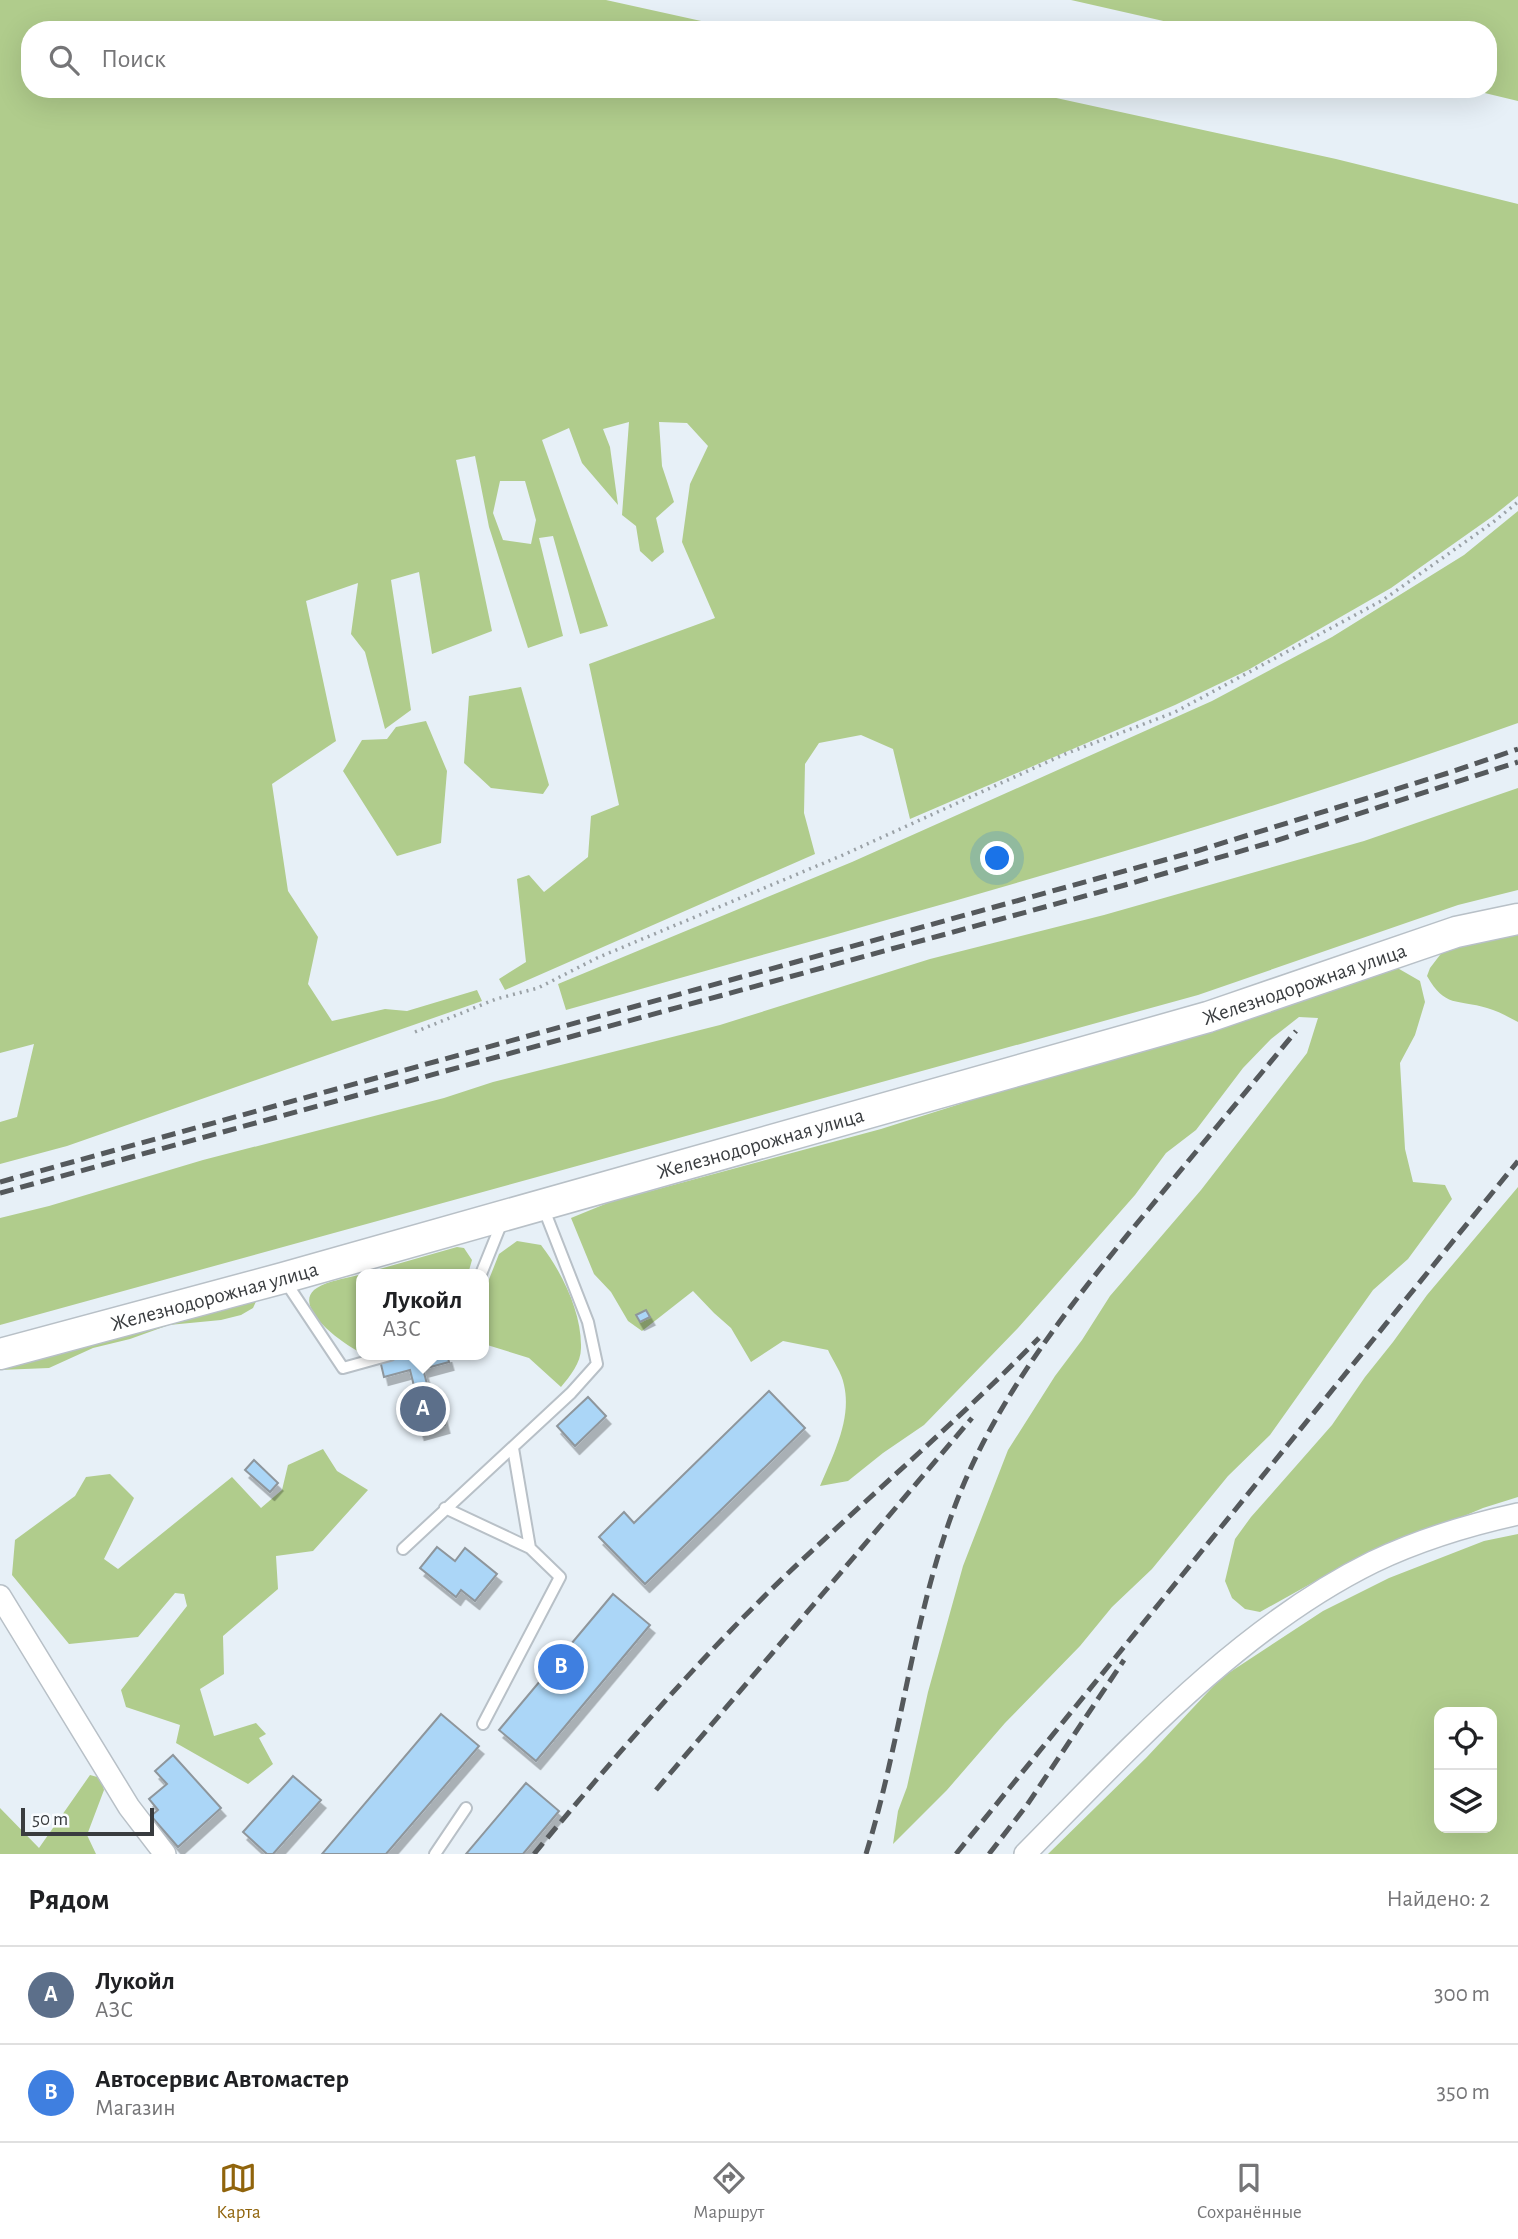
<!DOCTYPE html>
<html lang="ru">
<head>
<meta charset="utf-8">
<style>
  :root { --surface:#fff; --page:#f6f6f6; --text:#202124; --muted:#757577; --line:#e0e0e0; --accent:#90640c }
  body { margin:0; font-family:"Alegreya Sans",sans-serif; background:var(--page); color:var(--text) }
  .controls { position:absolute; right:21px; bottom:21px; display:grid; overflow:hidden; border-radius:14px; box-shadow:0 7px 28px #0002 }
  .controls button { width:63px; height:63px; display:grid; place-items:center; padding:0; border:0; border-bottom:2px solid var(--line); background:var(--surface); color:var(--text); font:35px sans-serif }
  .scale { position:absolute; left:21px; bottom:18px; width:133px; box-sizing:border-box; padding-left:7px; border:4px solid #393c3f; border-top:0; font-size:19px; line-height:24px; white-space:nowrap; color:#393c3f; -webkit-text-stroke:5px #f9fcff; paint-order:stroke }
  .you { position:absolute; left:998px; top:859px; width:24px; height:24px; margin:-18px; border:5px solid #fff; border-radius:50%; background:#1a73e8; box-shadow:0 0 0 10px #1a73e833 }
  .badge { display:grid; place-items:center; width:46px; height:46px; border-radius:50%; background:var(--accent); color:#fff; font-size:23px; font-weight:700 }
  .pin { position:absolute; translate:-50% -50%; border:4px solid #fff; box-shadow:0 2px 7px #0006 }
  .popup { position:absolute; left:356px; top:1269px; width:133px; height:91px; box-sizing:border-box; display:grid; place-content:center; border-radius:14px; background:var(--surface); filter:drop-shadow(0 2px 5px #0005); font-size:23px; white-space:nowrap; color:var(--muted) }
  .popup b { font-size:26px; color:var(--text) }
  .popup::after { content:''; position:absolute; left:50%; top:100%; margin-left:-14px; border:14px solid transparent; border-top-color:var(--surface) }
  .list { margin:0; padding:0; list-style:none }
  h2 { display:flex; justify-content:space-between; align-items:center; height:91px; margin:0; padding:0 28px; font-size:30px }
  h2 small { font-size:23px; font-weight:400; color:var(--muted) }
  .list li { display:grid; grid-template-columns:46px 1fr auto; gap:21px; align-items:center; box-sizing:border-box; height:98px; padding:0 28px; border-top:2px solid var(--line) }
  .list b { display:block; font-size:26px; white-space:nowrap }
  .list p { margin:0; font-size:23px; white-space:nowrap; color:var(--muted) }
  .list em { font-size:23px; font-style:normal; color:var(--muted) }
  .icon { flex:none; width:38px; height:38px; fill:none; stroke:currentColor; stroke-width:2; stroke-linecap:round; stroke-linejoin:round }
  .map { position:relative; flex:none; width:1518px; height:1854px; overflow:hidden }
  .search { position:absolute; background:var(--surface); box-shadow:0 7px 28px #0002; left:21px; right:21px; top:21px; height:77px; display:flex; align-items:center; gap:18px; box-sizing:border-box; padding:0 24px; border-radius:28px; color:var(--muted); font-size:26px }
  .sheet { height:287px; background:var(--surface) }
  nav { display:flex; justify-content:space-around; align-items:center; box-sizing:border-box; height:98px; border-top:2px solid var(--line); background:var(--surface); font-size:19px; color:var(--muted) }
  nav a { display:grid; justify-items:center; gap:4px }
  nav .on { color:var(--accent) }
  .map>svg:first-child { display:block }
  .green { fill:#b0cc8c; fill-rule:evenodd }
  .building { fill:#abd6f7; stroke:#8e969c; stroke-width:2; filter:url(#shadow) }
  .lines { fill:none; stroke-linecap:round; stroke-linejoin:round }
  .lane-casing { stroke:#b8c0c7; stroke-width:14 }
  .street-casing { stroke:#b8c0c7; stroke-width:24 }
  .secondary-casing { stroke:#b8c0c7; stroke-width:33 }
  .path { stroke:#9ba2a7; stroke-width:3.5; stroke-dasharray:2 5; stroke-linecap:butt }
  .lane { stroke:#fff; stroke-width:10 }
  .street { stroke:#fff; stroke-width:21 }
  .secondary { stroke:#fff; stroke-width:30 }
  .rail { stroke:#55595c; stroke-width:5; stroke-dasharray:14 7; stroke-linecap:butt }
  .labels { text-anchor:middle; stroke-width:5; stroke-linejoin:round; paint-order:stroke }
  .street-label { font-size:21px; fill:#393c3f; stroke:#f9fcff }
</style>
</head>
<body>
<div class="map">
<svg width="1518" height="1854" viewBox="0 0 1518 1854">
  <defs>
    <filter id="shadow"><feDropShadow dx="4.5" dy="8" stdDeviation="0" flood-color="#0004"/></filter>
  </defs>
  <rect width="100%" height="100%" fill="#e7f0f7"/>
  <path class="green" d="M0,0H606L742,30H30V89H1015L1336,159L1518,204V496L1493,516L1391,588L1248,670L1175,705L910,819L893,749L861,735L819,743L805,764L804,813L815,854L505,990L499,979L526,962L517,879L529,875L544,892L588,857L591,816L619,805L589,664L715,618L682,542L690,484L708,446L687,423L659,422L662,466L674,502L656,518L664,552L652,562L640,551L636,526L622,515L629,422L603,429L610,447L618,505L582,463L569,428L542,440L608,626L580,634L553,536L539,538L563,636L528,648L489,527L475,456L456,460L492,631L432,654L419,572L391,580L411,710L385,729L365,652L351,634L358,583L306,601L336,741L272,784L288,891L318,937L308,984L332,1021L385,1009L407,1011L477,990L482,1001L67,1146L0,1164V1122L17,1117L34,1044L0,1053ZM500,481H525L536,520L531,544L503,540L493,513Z
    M1071,0H1518V101L1468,89H1488V30H1203Z
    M1518,511V723C1206,835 885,920 566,1010L558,984L852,862L1212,701L1332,637L1464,555Z
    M521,687L549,785L543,794L491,788L464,763L469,696Z
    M426,721L447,771L441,843L397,856L343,771L362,740L387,739L396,727Z
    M1518,788V890L1458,905L1198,995L0,1325V1218L49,1206L203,1160L444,1098L493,1082L720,1025L930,959L1104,915L1364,841Z
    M1518,931V1022C1508,1017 1498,1011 1487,1008C1457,999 1445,1008 1427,976L1430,968L1443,951Z
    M1394,966L1420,981L1425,1002L1415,1035L1400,1063L1405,1149L1413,1182L1445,1185L1452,1199L1408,1259L1373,1290L1270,1435L1228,1476L1152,1569L1112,1607L1080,1646L1005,1723L947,1790L893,1844L898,1811L907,1787L928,1692L963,1566L1008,1450L1055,1376L1082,1340L1110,1296L1201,1190L1307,1053L1318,1018L1299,1017L1271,1039L1243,1068L1196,1130L1166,1153L1135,1195L1018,1328L924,1425L883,1453L848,1481L820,1486C833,1455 852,1419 844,1385C842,1373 833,1361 828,1350L783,1341L751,1362L731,1328L714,1313L693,1291L642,1331L628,1321L611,1292L594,1274L571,1218L610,1202L881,1129L960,1104L1006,1087Z
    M1518,1187V1497L1483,1508L1424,1533L1364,1554L1260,1612L1245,1609L1232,1598L1225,1581L1235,1539L1251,1517L1332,1425L1365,1377L1393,1342L1427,1295Z
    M517,1241L541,1245C562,1272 582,1313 581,1348C581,1363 570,1376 561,1387L529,1358L484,1344V1292L499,1254Z
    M457,1247L464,1248L472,1260L468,1274H362Z
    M362,1274V1353C346,1346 293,1309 314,1290C325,1281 348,1278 362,1274Z
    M258,1297L253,1308L241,1315L221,1320L169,1325L130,1339L93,1348L49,1368L0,1370V1361Z
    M323,1449L337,1471L368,1490L313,1551L276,1556L278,1589L223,1636L224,1674L200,1689L214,1736L256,1723L266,1734L259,1738L273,1764L248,1784L176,1743L180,1725L126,1707L121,1690L187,1606L184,1594L175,1593L138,1637L69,1644L12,1575L15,1540L75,1496L86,1477L110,1474L134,1498L104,1559L118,1569L232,1477L261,1508L282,1490L288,1465Z
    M1518,1534V1854H1048L1146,1758L1221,1678L1323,1611L1389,1578L1484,1541ZM1439,1712H1492V1828H1439Z
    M90,1775L101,1778L104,1790L87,1835L96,1854H0V1808L39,1848Z"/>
  <path class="building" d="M646,1310L650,1317L640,1322L636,1315Z
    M399,1355H447L449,1362L423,1369L432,1403L439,1402L445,1425L420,1432L413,1407L419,1406L410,1370L384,1377L380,1360Z
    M769,1391L805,1428L645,1584L599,1537L624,1512L634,1523Z
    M588,1397L606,1416L575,1446L557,1426Z
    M254,1460L278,1483L270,1492L245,1470Z
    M437,1547L455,1561L465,1548L497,1574L475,1601L461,1590L456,1597L420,1568Z
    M613,1594L650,1625L536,1761L499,1730Z
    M441,1714L479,1746L386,1854H322Z
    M173,1755L221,1808L178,1847L151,1816L158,1810L149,1799L167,1784L155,1771Z
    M293,1776L321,1800L273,1854H267L243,1832Z
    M526,1783L559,1811L523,1854H466Z"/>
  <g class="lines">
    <g class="lane-casing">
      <path id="lane" d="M481,1274L502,1222
        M285,1281L343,1368L390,1355
        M445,1508L530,1548
        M403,1549L571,1393L597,1364L588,1322L543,1207
        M483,1724L560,1577L530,1548L513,1448
        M435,1854L466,1808"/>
    </g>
    <g class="street-casing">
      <path id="street" d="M0,1596L129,1807L165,1854
        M1025,1854C1129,1749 1239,1628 1373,1562C1419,1540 1468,1525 1518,1514"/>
    </g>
    <g class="secondary-casing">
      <g id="secondary">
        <path id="s1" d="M0,1354L283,1278L1208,1017L1456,932L1518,919"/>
      </g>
    </g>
    <path class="path" d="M415,1032L496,999L538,988L597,958L843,855L1065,754L1175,712L1383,600L1492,523L1518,502"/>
    <use href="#lane" class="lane"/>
    <use href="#street" class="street"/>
    <use href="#secondary" class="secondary"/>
    <path class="rail" d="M0,1182L1197,851L1448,773L1518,749
      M0,1193L1125,885L1272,842L1518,762
      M656,1790L972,1418
      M534,1854C613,1759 694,1664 783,1578C868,1497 957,1422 1039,1338
      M866,1854C904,1731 914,1600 965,1481C1007,1383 1080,1292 1148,1210C1197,1150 1247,1091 1296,1031
      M956,1854L1518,1161
      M989,1854L1027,1805L1124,1660"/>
  </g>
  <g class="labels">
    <g class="street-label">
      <text dy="7" stroke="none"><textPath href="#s1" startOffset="1356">Железнодорожная улица</textPath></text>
      <text dy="7" stroke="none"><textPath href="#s1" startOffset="789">Железнодорожная улица</textPath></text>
      <text dy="7" stroke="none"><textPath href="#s1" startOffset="222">Железнодорожная улица</textPath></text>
    </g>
  </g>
</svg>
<div class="controls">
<button><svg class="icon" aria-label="locate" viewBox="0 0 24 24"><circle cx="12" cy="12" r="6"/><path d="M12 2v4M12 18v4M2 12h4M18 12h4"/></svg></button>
<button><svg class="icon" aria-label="layers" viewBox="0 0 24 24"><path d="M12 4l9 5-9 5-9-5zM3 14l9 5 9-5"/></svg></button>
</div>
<div class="scale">50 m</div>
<div class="you"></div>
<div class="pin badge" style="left:423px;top:1409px;background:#5c6f8a">A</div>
<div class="popup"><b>Лукойл</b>АЗС</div>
<div class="pin badge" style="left:561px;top:1667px;background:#3f7fe0">B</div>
<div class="search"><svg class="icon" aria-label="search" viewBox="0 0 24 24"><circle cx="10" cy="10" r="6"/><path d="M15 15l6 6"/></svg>Поиск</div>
</div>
<section class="sheet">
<h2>Рядом<small>Найдено: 2</small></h2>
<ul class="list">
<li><span class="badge" style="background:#5c6f8a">A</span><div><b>Лукойл</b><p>АЗС</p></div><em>300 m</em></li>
<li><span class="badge" style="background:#3f7fe0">B</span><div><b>Автосервис Автомастер</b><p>Магазин</p></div><em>350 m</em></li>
</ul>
</section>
<nav>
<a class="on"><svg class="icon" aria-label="map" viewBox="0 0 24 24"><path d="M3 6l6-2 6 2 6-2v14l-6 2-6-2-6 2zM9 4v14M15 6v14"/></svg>Карта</a>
<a><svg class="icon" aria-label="directions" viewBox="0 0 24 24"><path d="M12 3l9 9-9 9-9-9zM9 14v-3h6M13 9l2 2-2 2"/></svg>Маршрут</a>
<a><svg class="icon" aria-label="saved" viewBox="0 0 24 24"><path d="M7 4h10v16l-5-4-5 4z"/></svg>Сохранённые</a>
</nav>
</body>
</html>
